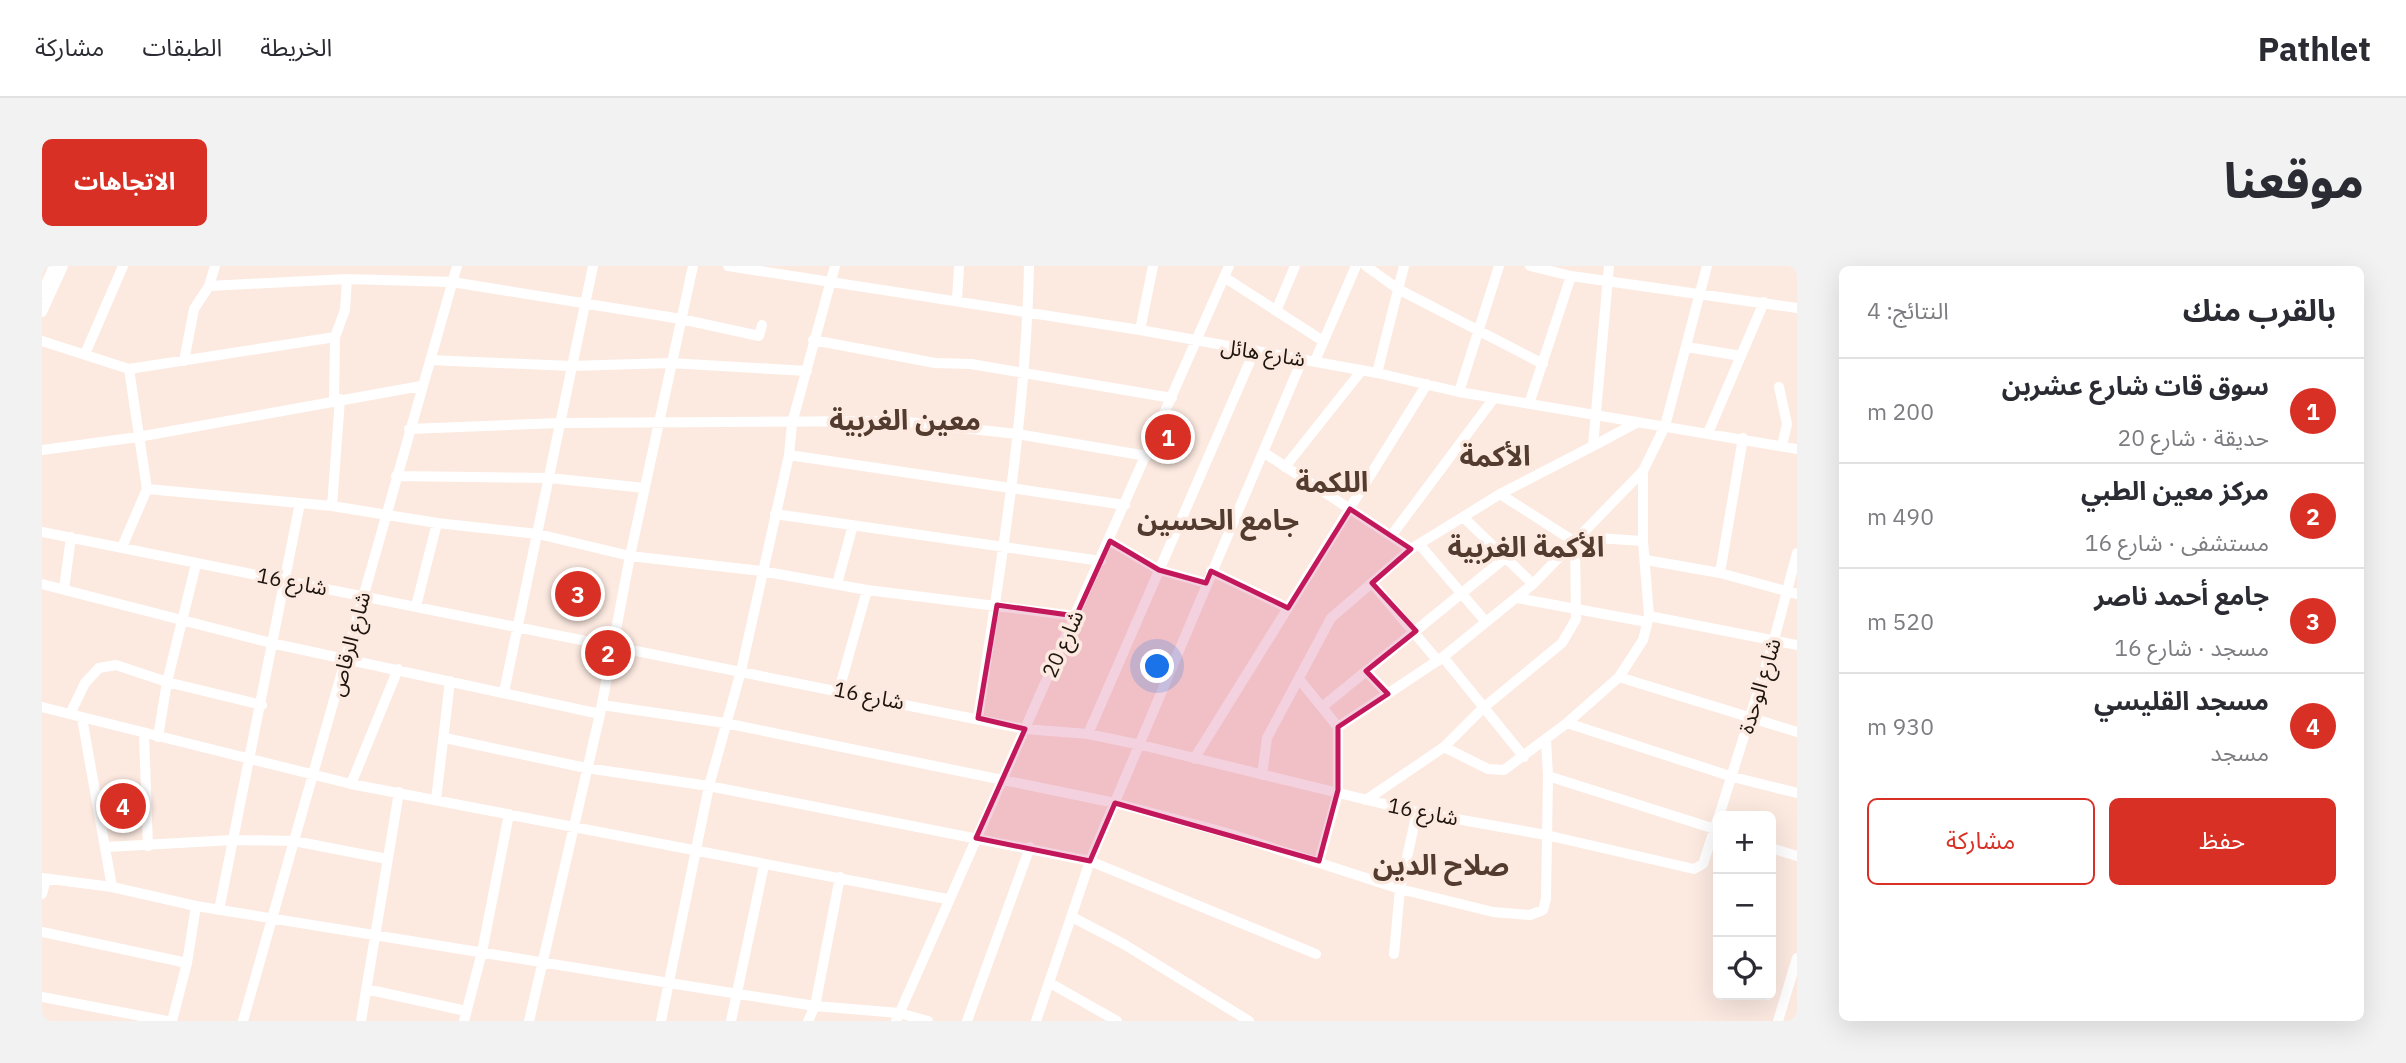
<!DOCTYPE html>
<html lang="ar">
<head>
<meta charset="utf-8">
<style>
  :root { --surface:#fff; --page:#f2f2f3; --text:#2b2b33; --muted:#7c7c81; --line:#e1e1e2; --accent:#d93025 }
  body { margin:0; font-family:"IBM Plex Sans","Noto Sans Arabic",sans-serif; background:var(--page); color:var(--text); direction:rtl }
  .controls { position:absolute; right:21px; bottom:21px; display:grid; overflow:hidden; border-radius:10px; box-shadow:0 7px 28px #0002 }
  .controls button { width:63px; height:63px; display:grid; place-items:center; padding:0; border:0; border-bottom:2px solid var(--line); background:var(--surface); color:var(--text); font:35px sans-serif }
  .you { position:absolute; left:1116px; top:401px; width:24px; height:24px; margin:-18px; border:5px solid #fff; border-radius:50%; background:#1a73e8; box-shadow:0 0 0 10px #1a73e833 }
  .badge { display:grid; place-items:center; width:46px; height:46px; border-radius:50%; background:var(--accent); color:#fff; font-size:23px; font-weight:700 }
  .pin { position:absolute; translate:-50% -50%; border:4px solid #fff; box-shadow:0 2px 7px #0006 }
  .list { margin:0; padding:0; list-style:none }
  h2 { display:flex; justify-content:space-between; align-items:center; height:91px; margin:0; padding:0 28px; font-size:30px }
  h2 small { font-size:23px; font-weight:400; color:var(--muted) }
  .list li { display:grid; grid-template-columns:46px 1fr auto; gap:21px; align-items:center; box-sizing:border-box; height:105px; padding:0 28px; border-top:2px solid var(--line) }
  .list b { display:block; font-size:26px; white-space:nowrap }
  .list p { margin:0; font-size:23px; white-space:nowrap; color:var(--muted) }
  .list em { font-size:23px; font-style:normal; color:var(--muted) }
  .actions { display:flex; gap:14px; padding:21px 28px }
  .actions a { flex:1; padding:16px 0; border:2px solid var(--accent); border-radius:10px; text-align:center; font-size:24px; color:var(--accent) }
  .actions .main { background:var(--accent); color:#fff }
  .icon { flex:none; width:38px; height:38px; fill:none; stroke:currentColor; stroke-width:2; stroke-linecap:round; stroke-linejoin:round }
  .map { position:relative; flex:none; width:1755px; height:755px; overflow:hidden; direction:ltr; border-radius:10px }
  header { display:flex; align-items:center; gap:42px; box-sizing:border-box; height:98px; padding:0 35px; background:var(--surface); border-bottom:2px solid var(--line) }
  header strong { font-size:33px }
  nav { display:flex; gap:38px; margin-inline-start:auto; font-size:24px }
  .intro { display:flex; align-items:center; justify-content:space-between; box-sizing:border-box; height:168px; padding:0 42px }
  h1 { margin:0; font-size:49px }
  .button { padding:18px 32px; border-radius:10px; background:var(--accent); color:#fff; font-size:24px; font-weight:700 }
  main { display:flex; gap:42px; padding:0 42px }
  aside { flex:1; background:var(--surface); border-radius:10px; box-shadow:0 7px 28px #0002 }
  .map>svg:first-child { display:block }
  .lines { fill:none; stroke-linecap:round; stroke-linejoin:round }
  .minor { stroke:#fff; stroke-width:10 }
  .marked { fill:#c2185b; fill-opacity:0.2; stroke:#c2185b; stroke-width:5; stroke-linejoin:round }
  .labels { text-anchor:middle; stroke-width:7; stroke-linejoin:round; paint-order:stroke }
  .street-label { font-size:21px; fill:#1f150f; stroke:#fceae1 }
  .district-label { font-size:28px; font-weight:bold; fill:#533c2f; stroke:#fceae1 }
</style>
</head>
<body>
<header>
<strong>Pathlet</strong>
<nav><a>الخريطة</a><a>الطبقات</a><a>مشاركة</a></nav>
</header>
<div class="intro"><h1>موقعنا</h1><a class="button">الاتجاهات</a></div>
<main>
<aside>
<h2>بالقرب منك<small>النتائج: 4</small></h2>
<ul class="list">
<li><span class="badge">1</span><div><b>سوق قات شارع عشربن</b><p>حديقة · شارع 20</p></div><em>200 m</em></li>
<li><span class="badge">2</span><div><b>مركز معين الطبي</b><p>مستشفى · شارع 16</p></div><em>490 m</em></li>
<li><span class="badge">3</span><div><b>جامع أحمد ناصر</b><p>مسجد · شارع 16</p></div><em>520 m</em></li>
<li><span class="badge">4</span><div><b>مسجد القليسي</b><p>مسجد</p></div><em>930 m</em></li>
</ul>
<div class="actions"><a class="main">حفظ</a><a>مشاركة</a></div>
</aside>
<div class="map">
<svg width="1755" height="755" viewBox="0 0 1755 755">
  <rect width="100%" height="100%" fill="#fceae1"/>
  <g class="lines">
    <path class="minor" d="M686,0L1098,64L1335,107L1417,126L1755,183
      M1324,0L1356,23L1501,98
      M1488,0L1529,10L1755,42
      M1182,11L1281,75
      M167,20L305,13L410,16L639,53L717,70L720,59
      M0,27L12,0
      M915,34L917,0
      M1234,45L1253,0
      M0,46L21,0
      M1098,64L1111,0
      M771,74L893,97L929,98L1130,132
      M0,75L87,103L293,71
      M1645,81L1699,90
      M43,88L81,0
      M388,94L529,100L628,97L765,105
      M142,95L152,43L167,20L173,0
      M1273,95L1314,0
      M1335,107L1362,0
      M1737,121L1745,158L1740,180
      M1417,126L1457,0
      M292,134L293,71L303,44L305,13
      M1487,138L1529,10
      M367,163L517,157L856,155L975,168L1105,190
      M1666,167L1722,36
      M1551,180L1596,156
      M0,184L96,171L379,120
      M1221,186L1369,283
      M747,189L1083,239
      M1243,201L1320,104
      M354,210L507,212L603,222
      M105,223L290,240L395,257L496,268L588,290L719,305L825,324L1034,350
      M290,240L298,133
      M733,248L1059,295
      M1421,251L1491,318
      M0,266L983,463L1046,468L1099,479L1375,546L1504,569L1652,603L1661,598L1676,552
      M1349,270L1452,132
      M1539,271L1601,275
      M1068,275L1117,304L1164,317
      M1377,278L1444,356
      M80,281L105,223L87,103
      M1604,294L1678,307L1755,328
      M1169,305L1246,342
      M1678,307L1701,172
      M1330,317L1396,395
      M0,318L229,377L558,448
      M795,318L811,259
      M22,323L29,271
      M1475,332L1605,356
      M374,340L395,257
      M1607,350L1755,379
      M1401,391L1482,491
      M1324,405L1346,428
      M1577,411L1755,466
      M1257,413L1296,461
      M797,424L825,324
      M462,426L551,0
      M560,439L683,457L1073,537L1185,567L1358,623L1451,646L1488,649L1501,644L1504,633L1506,510
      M0,441L309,518L905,633
      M1280,441L1463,292
      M28,448L43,417L57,402L74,399L125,416L220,439
      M40,452L70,621
      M936,452C958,302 984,152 987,0
      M1525,457L1691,511L1755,527
      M1046,468L1212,86
      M102,469L106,580
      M116,471L125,416L154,298
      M403,472L544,502L667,520L1048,595L1274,688
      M1504,474L1506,510L1676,564
      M1402,481L1446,503L1462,504L1525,457L1577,411L1601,374L1607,350L1601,275V205
      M1152,493L1385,118
      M1220,509L1225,472L1289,352L1369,283L1458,228L1551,180L1567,0
      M309,518L356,403
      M394,534L408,415
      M1324,534L1402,481L1441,442L1520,377L1534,353L1533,276L1458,228
      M1677,550L1732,374L1755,287
      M64,581L191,574L252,575L345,593
      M1729,582L1755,590
      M1277,595L1296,527V461L1401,391L1491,318L1601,205L1623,160L1665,0
      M0,612L70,621L154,640L627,717L773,740L857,747L886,755
      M0,628L4,613
      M177,644L258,237
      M1030,651L1080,677L1207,755
      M0,666L145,697
      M1352,688L1358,623L1375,546
      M1008,717L1075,755
      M324,723L424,745
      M0,731L125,755
      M130,755L145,697L154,640
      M201,755L415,0
      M319,755L357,526
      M422,755L440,686L467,548
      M487,755L558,448L588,290L651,0
      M619,755L667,520L699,405L747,189L750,157L793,0
      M689,755L722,599
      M766,755L773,740L798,611
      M854,755L1187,0
      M925,755L988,581
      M994,755L1048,595L1260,94
      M1736,755L1755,692"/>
  </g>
  <path class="marked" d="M1308,243L1369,283L1330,317L1374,365L1324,405L1346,428L1296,461V524L1277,595L1073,537L1048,595L934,572L983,463L936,452L955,339L1034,350L1068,275L1117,304L1164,317L1169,305L1246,342Z"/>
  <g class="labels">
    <g class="street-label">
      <text transform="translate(1221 87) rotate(9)" y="7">شارع هائل</text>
      <text transform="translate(250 316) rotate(11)" y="7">شارع 16</text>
      <text transform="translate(308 378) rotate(-75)" y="7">شارع الرقاص</text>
      <text transform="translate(1021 378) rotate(-66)" y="7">شارع 20</text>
      <text transform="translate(1718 420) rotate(-73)" y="7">شارع الوحدة</text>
      <text transform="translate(827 430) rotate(11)" y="7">شارع 16</text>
      <text transform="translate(1381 546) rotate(11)" y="7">شارع 16</text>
    </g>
    <g class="district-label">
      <text x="863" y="164">معين الغربية</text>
      <text x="1453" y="200">الأكمة</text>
      <text x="1290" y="226">اللكمة</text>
      <text x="1176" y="264">جامع الحسين</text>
      <text x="1484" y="291">الأكمة الغربية</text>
      <text x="1399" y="609">صلاح الدين</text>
    </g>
  </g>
</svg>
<div class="controls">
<button>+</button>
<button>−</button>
<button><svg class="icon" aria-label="locate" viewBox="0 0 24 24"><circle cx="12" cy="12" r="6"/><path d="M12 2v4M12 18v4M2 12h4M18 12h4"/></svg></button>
</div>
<div class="you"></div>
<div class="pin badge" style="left:1126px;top:171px">1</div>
<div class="pin badge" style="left:566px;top:387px">2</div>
<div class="pin badge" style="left:536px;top:328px">3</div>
<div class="pin badge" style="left:81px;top:540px">4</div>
</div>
</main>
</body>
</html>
